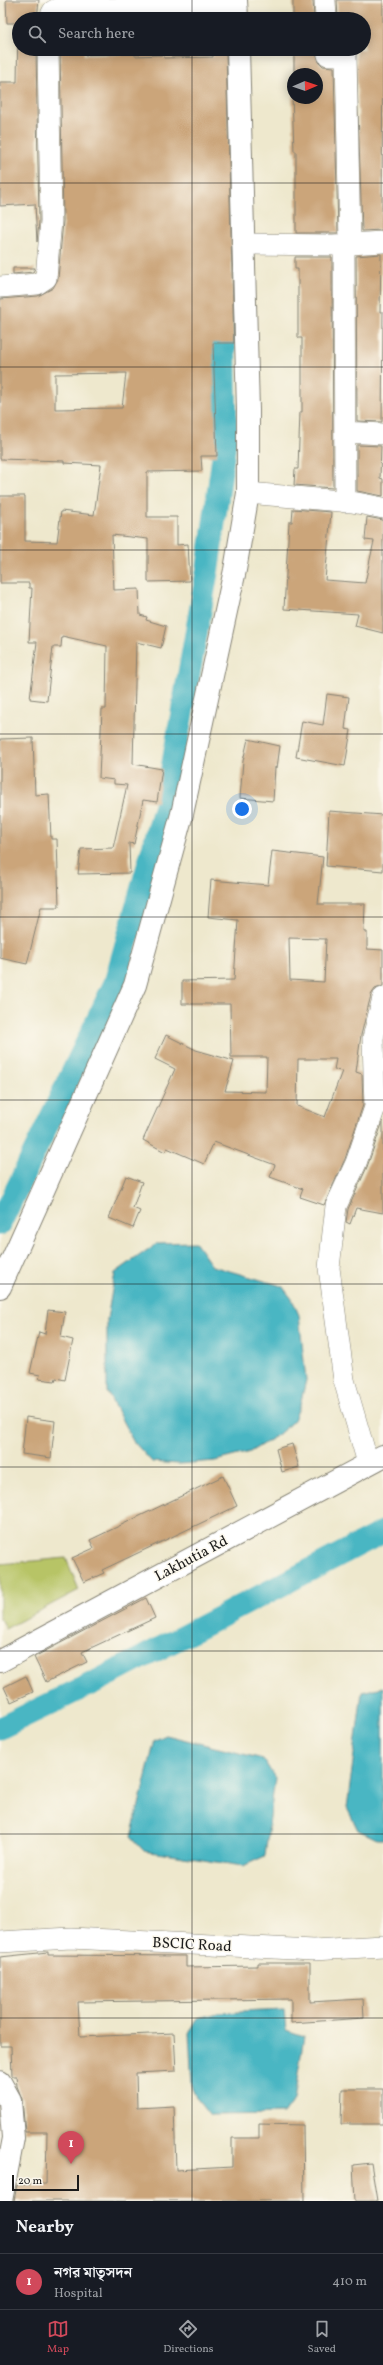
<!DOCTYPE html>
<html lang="en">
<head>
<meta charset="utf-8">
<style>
  :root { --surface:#171b24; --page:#20242c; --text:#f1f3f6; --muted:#9ea1a6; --line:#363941; --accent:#d1495b }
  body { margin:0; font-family:Vollkorn,"Noto Serif Bengali",serif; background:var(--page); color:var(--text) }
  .compass { position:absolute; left:287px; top:68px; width:36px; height:36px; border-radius:50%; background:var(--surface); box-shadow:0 2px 10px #0003; rotate:88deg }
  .scale { position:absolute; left:12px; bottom:10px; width:67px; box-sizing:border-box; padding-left:4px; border:2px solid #1c1c1c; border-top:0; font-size:11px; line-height:14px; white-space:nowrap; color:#1c1c1c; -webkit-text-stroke:3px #fbf7ec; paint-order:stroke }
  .you { position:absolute; left:242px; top:809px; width:14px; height:14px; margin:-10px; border:3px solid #fff; border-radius:50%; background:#1a73e8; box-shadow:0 0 0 6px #1a73e833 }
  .badge { display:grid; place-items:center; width:26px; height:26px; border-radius:50%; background:var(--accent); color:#fff; font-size:13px; font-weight:700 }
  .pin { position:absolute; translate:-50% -33px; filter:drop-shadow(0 1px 2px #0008) }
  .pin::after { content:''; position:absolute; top:21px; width:14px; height:12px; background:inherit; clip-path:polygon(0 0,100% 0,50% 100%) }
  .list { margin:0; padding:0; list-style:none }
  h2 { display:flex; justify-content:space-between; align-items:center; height:52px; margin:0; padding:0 16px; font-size:17px }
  h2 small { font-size:13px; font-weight:400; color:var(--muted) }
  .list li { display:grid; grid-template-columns:26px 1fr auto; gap:12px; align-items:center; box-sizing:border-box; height:56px; padding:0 16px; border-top:1px solid var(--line) }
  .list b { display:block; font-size:15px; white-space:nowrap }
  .list p { margin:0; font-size:13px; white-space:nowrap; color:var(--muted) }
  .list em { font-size:13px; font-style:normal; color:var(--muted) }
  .icon { flex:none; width:22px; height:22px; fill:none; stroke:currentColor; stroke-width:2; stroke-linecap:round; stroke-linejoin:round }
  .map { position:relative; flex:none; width:383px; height:2201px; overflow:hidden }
  .search { position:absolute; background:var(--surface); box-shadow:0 2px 10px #0003; left:12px; right:12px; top:12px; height:44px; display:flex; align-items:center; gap:10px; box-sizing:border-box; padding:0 14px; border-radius:22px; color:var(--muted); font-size:15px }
  .sheet { height:108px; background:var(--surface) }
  nav { display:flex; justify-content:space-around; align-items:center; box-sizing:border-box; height:56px; border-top:1px solid var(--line); background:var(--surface); font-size:11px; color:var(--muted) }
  nav a { display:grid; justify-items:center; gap:2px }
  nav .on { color:var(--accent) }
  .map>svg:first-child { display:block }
  .green { fill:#b7c466; stroke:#6a7041 }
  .water { fill:#48b6c3; stroke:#326970 }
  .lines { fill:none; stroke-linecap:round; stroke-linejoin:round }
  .canal { stroke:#48b6c3; stroke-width:23 }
  .building { fill:#cba57a; fill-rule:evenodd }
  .street-casing { stroke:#858274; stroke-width:22 }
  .secondary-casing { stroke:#858274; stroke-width:24 }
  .street { stroke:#fff; stroke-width:21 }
  .secondary { stroke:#fff; stroke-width:22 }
  .grid { fill:none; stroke:#1c1c1c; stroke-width:1; stroke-opacity:0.55 }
  .labels { text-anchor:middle; stroke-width:3; stroke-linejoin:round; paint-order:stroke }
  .street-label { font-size:15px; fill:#1c1c1c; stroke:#fbf7ec }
</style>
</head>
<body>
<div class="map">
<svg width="383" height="2201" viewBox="0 0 383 2201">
  <rect width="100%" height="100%" fill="#fbf7ec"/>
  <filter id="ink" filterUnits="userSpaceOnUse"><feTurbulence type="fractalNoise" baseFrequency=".025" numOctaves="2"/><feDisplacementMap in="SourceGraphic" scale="8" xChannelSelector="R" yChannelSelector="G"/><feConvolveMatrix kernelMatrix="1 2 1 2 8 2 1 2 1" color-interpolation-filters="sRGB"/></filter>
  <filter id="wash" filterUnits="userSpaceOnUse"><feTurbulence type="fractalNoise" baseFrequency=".012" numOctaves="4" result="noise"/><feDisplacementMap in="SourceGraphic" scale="16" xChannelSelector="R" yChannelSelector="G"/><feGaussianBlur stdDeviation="0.9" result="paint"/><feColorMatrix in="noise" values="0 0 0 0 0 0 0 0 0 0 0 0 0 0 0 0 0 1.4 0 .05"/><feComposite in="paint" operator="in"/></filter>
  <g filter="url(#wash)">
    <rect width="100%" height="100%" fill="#eee8cd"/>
    <path class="green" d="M66,1558L79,1590L5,1629L0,1618V1564Z"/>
    <path class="water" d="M195,1242L212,1266L282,1286L292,1299L299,1315L306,1380L300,1405L294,1420L279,1434L250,1452L215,1461L179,1464L152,1462L133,1441L107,1392V1319L115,1273L157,1243Z
      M383,1687V1839H377L358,1830L347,1808L362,1692Z
      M166,1735L263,1759L275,1778L265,1856L243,1866L144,1851L131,1837L155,1740Z
      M284,2010L286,2030L304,2036L294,2099L283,2114L210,2115L198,2100L192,2085L189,2033L197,2018L219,2013Z"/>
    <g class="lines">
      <path class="canal" d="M0,1224L115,983L166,802L208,567L226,435L224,312
        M0,1728L101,1679L383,1532"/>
    </g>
    <g id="blocks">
      <path class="building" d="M6,0H39L37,19H19V49H36L39,221L37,242L35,204L0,206V82H17L18,23H7Z
        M293,0H313L314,19H293Z
        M337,0H383L382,230L362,231L356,49H364V19H338Z
        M60,49H84V55L135,54V56L164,55V58L213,57V52H226L234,343H213L217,456H201L202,471L147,472V517H177V545L188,544L190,581L148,582V539L112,535L114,590L139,589L140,615L147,617L146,620L166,626L161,648L136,642L133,764L162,769L157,802L143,800L134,844L129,843L130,873L78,874L81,849L113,848L127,785L114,784V780L99,778L102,709H106L107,646L62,636L61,647H53L47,701L30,699L37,642H29L32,588H29V583H0V496H25V541L57,542L61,511L94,515L101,465L64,463V461L0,459V299L38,296L53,288L58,279L63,221ZM126,373L122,408L55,409V374Z
        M294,49H315L319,62L323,66L334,67L338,233H296V151H294L292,94L293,98H317V74H294Z
        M381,254L380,312H383L382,422L357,421L356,256Z
        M295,257H332L333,488L294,485L295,469H298L300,412H302V338H298V269H295Z
        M13,268H35L33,272L13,274Z
        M357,445L381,446L380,478L383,479V496L357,491Z
        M293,509L331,512L325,580L365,583L374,541L365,540L367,517L383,520V633L355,626L358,614L284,609L289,522H292Z
        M327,694L349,697L345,729L351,730L345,766L296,757L302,721L323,725Z
        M33,738L35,795L49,794L51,839H57L59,907H41L27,964L0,958V739Z
        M248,739L280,746L277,768L275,767L273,801L240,798L243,761Z
        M329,811L383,815V871L326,866Z
        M272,851L323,857L318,904H365L364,932H367V949L383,950V986L375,989L371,995L361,1035L356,1072L362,1074L363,1105L345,1159L324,1205L300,1197L303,1189L270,1177L275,1165L214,1142L204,1164L167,1148L165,1152L143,1140L175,1069L155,1059L166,1035L196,1050L234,1061L225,1091L266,1092L267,1057H231L230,1004H182V981L234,980L238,920L208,917L211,880L268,885ZM289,938L326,939L324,982L290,980ZM298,1059H336L334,1070L342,1071L325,1117L297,1106Z
        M383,1121V1213L356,1208L350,1224L346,1222L348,1209L367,1167Z
        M126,1176L142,1182L133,1208L140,1211L133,1228L109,1218Z
        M48,1310L65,1312L61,1337L73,1340L65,1380L56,1378L55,1381L39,1379L40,1375L30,1373L39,1332L45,1334Z
        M26,1417L55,1421L51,1458L22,1454Z
        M292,1444L299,1467L282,1472L276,1449Z
        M223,1476L237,1506L102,1570L104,1573L84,1582L72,1558L94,1548L90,1540Z
        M146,1598L155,1618L82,1652L87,1662L46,1682L34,1657Z
        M26,1676L33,1692L11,1702L4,1687Z
        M48,1952V1955L186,1956V1967L258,1966V1963H310V2002L363,1999L364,2018L291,2023V1999L78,2002L80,2037L174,2033L176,2071L136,2073L137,2108L174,2106L176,2170L232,2167V2138H259V2124L303,2125L304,2201H14L17,2185L46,2184L47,2132H25L22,2099L17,2086L16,2076H12L11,2046H0V1957Z
        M342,2089H383V2124H341Z
        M371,2163L377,2201H355L353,2165Z"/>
    </g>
  </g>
  <g filter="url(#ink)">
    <use href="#blocks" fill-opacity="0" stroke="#858274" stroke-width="1"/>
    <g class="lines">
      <g class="street-casing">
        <path id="street" d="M325,0L326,19
          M49,19L53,11L57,9L237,8
          M327,49L328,55H346L350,243
          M243,244L333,245L383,242
          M344,244L345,502
          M0,287L37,284L46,278L51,221L48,49
          M345,432L383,434
          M248,493L352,502L383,508
          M368,1463L344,1380L329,1268L336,1206L356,1163L375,1107L373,1038L383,998
          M0,1942L71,1938L313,1950L383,1946"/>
      </g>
      <g class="secondary-casing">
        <path id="secondary" d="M236,0L237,19
          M0,1287L135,985L182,814L235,570L248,493V410L238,49
          M0,1661L383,1456
          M0,2082L10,2100L13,2138L1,2201"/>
      </g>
      <use href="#street" class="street"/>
      <use href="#secondary" class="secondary"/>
    </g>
  </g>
  <path class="grid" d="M192,0V19M192,49V2201M0,183H383M0,367H383M0,550H383M0,734H383M0,917H383M0,1100H383M0,1284H383M0,1467H383M0,1651H383M0,1834H383M0,2018H383"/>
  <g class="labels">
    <g class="street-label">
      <text transform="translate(191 1558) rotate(-28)" y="5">Lakhutia Rd</text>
      <text transform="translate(192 1944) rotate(3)" y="5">BSCIC Road</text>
    </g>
  </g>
</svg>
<svg class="compass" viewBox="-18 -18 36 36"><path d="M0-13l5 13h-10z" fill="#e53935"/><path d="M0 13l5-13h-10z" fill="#9ea1a6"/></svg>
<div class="scale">20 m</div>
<div class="you"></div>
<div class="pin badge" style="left:71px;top:2164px">1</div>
<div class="search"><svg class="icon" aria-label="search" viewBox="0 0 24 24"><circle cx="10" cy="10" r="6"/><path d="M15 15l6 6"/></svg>Search here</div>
</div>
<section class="sheet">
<h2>Nearby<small></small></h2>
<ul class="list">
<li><span class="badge">1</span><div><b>নগর মাতৃসদন</b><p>Hospital</p></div><em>410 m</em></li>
</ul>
</section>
<nav>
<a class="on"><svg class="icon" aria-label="map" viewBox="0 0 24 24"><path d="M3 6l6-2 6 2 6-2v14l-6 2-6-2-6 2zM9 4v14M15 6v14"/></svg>Map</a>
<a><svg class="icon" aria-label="directions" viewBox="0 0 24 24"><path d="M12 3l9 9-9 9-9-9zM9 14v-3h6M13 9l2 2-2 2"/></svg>Directions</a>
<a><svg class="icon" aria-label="saved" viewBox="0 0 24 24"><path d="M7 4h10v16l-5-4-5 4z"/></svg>Saved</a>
</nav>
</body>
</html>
